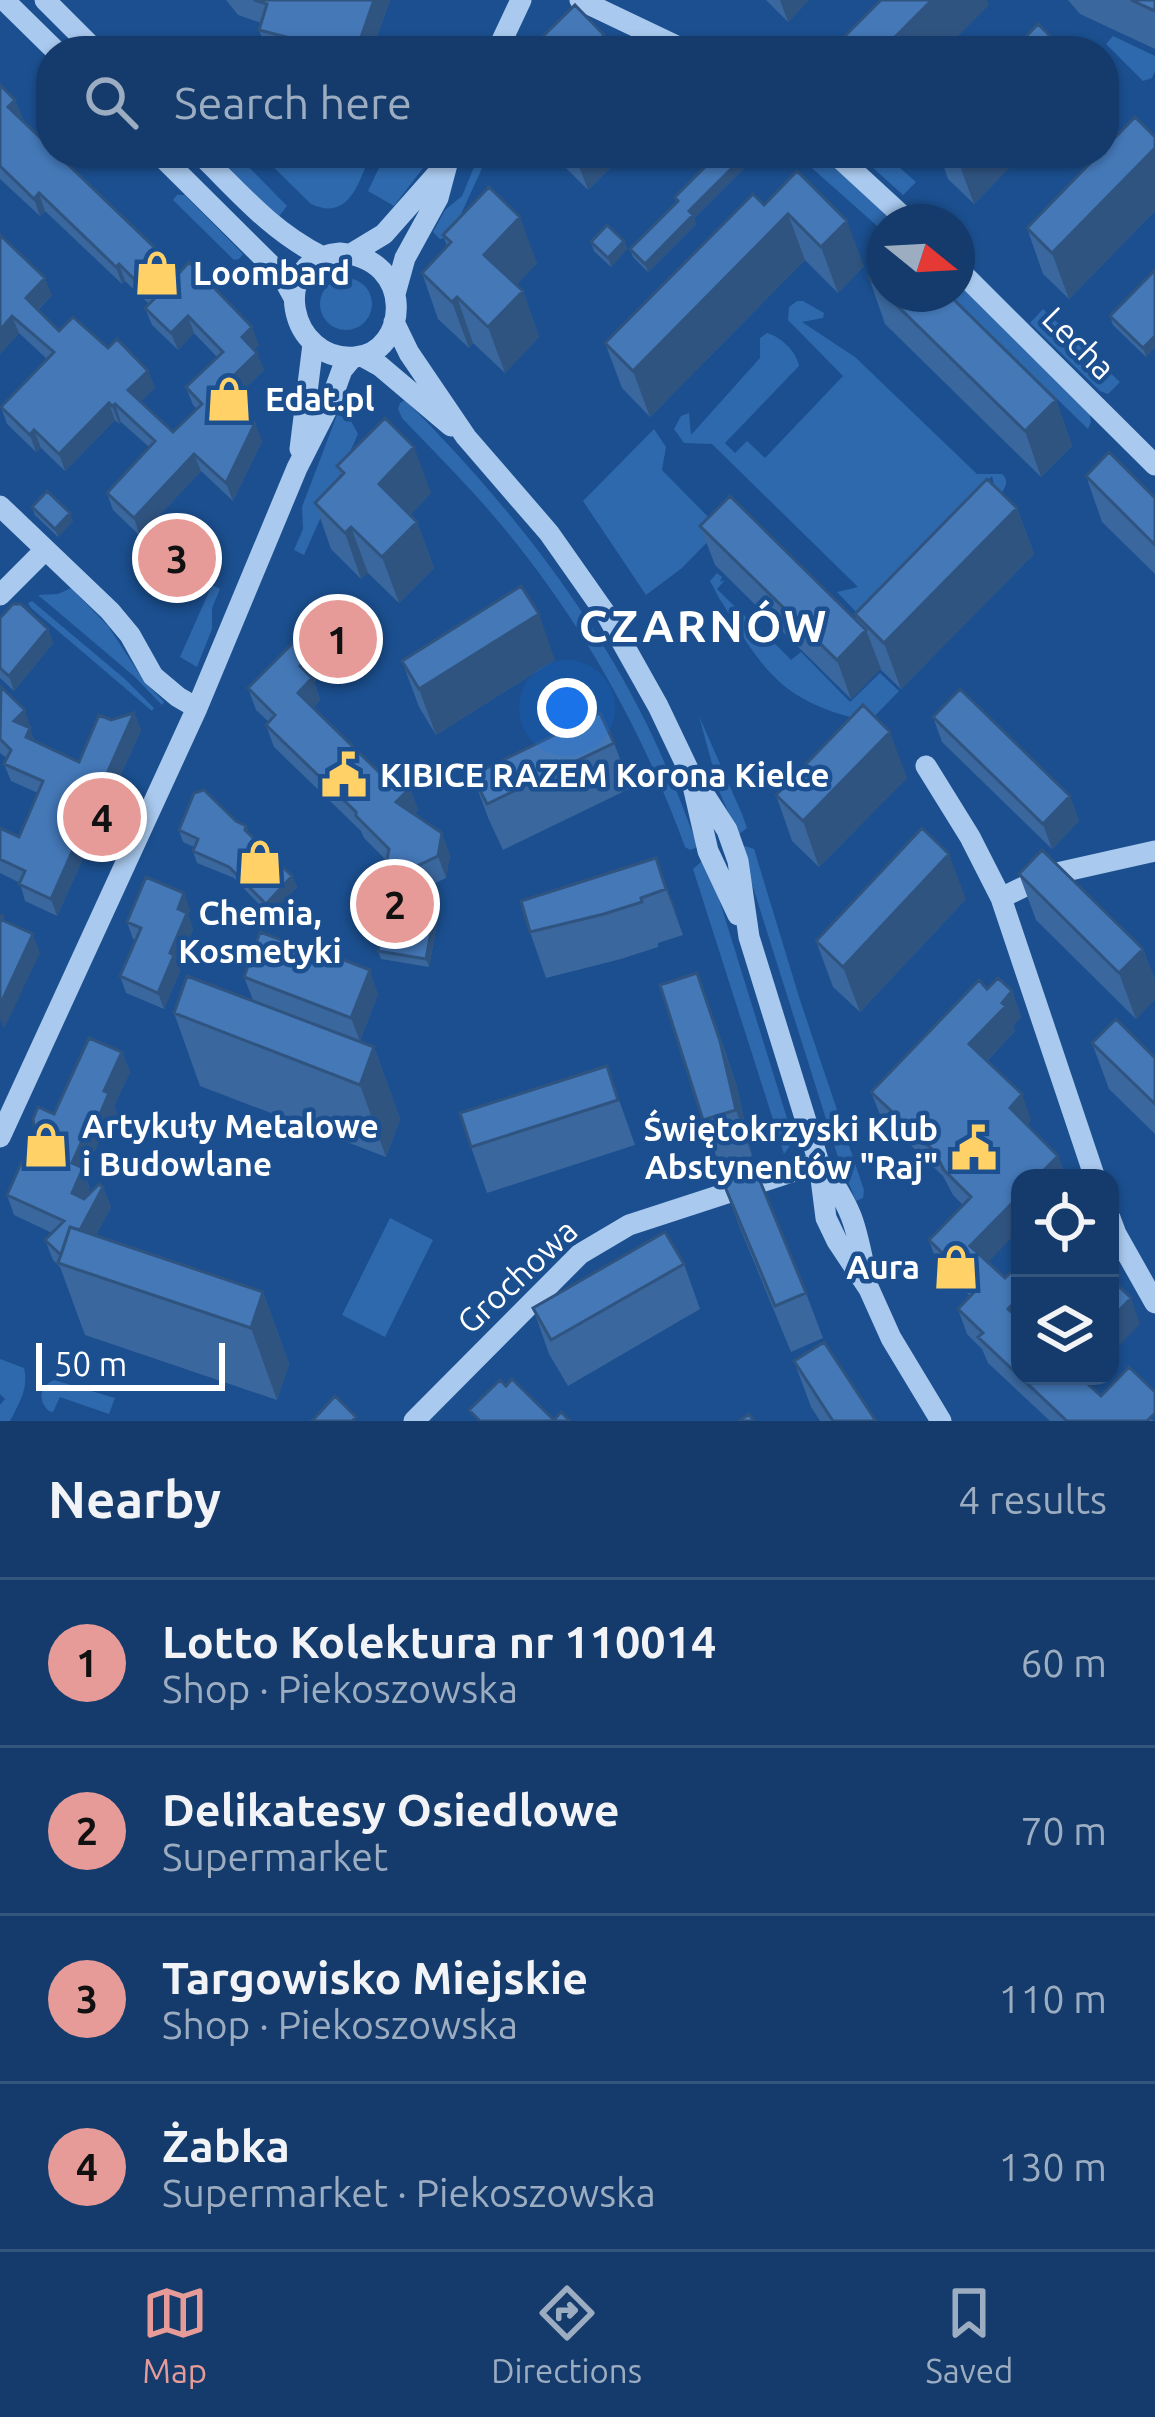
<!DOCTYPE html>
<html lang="en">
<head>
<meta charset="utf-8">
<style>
  :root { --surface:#143b6b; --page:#1d4271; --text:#f1f3f6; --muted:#9dadc1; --line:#33557e; --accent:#e69b98 }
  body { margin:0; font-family:Ubuntu,sans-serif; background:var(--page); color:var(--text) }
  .controls { position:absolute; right:36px; bottom:36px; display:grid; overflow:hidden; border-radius:24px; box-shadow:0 3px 9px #0004 }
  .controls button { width:108px; height:108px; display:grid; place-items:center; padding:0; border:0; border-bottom:3px solid var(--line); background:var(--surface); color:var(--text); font:60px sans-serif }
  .compass { position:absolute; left:867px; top:204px; width:108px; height:108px; border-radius:50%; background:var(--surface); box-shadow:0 3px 9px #0004; rotate:108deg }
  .scale { position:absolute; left:36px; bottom:30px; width:189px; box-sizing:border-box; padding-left:12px; border:6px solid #fff; border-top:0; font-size:33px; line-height:42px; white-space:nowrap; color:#fff; -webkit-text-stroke:9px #1b4f8f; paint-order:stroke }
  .you { position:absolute; left:567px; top:708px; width:42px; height:42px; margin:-30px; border:9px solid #fff; border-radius:50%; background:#1a73e8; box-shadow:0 0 0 18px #1a73e833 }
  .badge { display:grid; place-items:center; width:78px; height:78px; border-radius:50%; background:var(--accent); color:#111; font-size:39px; font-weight:700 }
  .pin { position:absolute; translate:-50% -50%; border:6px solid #fff; box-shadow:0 3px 12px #0006 }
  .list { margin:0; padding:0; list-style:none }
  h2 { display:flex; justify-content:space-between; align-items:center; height:156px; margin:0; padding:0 48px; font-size:51px }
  h2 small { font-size:39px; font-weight:400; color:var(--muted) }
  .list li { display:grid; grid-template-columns:78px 1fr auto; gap:36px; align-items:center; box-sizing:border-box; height:168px; padding:0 48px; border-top:3px solid var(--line) }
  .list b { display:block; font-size:45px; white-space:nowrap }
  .list p { margin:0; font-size:39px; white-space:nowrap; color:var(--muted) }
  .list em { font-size:39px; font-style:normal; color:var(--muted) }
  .icon { flex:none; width:66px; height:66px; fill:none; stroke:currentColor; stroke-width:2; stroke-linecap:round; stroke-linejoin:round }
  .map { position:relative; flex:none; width:1155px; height:1421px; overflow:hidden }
  .search { position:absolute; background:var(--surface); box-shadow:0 3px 9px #0004; left:36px; right:36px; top:36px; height:132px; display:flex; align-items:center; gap:30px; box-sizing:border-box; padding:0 42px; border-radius:48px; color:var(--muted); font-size:45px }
  .sheet { height:828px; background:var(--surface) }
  nav { display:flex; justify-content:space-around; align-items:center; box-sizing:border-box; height:168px; border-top:3px solid var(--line); background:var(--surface); font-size:33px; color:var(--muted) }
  nav a { display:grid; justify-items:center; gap:6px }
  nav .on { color:var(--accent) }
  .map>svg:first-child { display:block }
  .green { fill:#2e69ad }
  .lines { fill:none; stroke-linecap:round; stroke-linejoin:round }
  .minor { stroke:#a9c9ee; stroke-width:21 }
  .wall { fill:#3a679d }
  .shaded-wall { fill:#305480 }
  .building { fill:#4478b7; stroke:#305480; stroke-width:3 }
  .labels { text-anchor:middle; stroke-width:9; stroke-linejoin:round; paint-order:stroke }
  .poi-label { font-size:33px; font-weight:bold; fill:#fff; stroke:#1b4f8f; text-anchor:start }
  .street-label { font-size:33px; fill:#fff; stroke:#1b4f8f }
  .district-label { font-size:45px; font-weight:bold; letter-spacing:3px; fill:#fff; stroke:#1b4f8f }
</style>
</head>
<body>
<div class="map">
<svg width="1155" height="1421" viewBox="0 0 1155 1421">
  <rect width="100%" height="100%" fill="#1b4f8f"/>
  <path class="green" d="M1113,36L1155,56V71L1152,78L1143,81L1106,44Z
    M217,153H235L287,206L277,219L257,201Z
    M259,153H371C359,181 350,222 311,204Z
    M386,153H427L423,168L394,206L368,191Z
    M480,153H489L451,236L440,239L433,232L445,210L462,196Z
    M795,153H818L896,222H885V233Z
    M862,153H883L916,182L903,195L860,156Z
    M177,195H185L243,254L239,259L234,260L173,200Z
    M320 304a26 26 0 1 1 52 0a26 26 0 1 1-52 0Z
    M957,282L1089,412L1091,422L1088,429L949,294H957Z
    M797,301H803L824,313L823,318L802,322L855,357L977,474H1002C1010,481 1005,488 1000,495L996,494L992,476L901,569L861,617L837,592L858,587L712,444L684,443L674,429L681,416L689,413L691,435L760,358V338L767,333C780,336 797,352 799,366L725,443L735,453L747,441L765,458L843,376L788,320L789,307Z
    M1043,309L1120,382L1108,394L1100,391L1030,323Z
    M405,400C504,499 593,610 653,737C670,773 684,810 698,847L690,850L685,847C643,731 581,621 503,527C471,488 436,454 402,418L398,409L400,403Z
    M337,415L350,419L358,434L304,555L294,550L303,529L302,507Z
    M654,429L666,447L662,470L720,529L682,568L646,595L583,501Z
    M717,573L722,577L720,582L725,580L717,589C741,614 767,635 791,660L801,652L850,702L880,673L899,691L869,722C784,702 766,676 723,604C717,596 715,589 710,581Z
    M212,585L220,589L212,608V629L197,667L180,657Z
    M71,588L108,626L144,681L164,702L162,705L135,677L38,595L58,594Z
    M32,601L125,679L154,708L152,711L31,608L28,603Z
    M699,716L742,814L747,828L738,835L720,793Z
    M745,846L754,849L800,1000L864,1190L863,1198L856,1201L838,1157L741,849Z
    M702,861L715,886L791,1131V1144L784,1154L693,869Z
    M390,1218L433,1240L385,1337L342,1315Z
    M0,1359L24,1368C29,1388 19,1403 10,1421H0V1405L5,1399L0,1394Z
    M54,1380L115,1398L109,1414L60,1397L53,1412L49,1411C37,1400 40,1386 54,1380Z"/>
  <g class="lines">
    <path class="minor" d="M4,0L56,51
      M45,0L96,51
      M580,0L687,51
      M497,51L521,0
      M158,153L282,276L293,296
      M199,153C240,193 270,230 321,256
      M834,153L909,222
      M340,253C416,258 409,353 355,357C289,363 267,259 340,253Z
      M351,254L384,234L445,165
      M957,268L1155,465
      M395,294L405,258L438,198L450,153
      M394,322L409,353L466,437L549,533L608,617L658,706L689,771L727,830L738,861L749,937L819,1163L826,1218L837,1241L869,1289L891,1338L941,1421
      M362,356L380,366L451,426
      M300,449L313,344
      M0,506L110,611L130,635L153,676L178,697L197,708
      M0,595L45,550
      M926,766L970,837L1001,898L1095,1178
      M693,786L708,851L738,915
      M1001,898L1048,875L1155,851
      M0,1137L197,708L297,468L330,403L342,370L352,358
      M820,1163C852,1208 856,1223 866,1277
      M1110,1218L1116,1234L1155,1303
      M414,1421L580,1254L629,1225L819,1163"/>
  </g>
  <path class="wall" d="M226,0H390L372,51H267L259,30L261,23L238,15Z
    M766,0H809L788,22Z
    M1068,0H1155V49L1080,14Z
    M0,85L15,100L22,117L20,118L259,345L254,349L264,370L233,400L241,417L262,441L233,501L201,471L140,536L113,510L107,493L149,447L121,422L119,424L115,420L65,471L41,448L36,452L7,424L1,407L47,359L19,333L0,354V235L52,295L38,310L59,331L108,348L148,371L155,388L140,402L173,432L197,409L193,405L186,387L217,357L194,333L178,350L152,325L145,308L149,304L125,281L122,284L45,211L40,216L0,179Z
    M1155,137V211L1069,299L1043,274L1027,228Z
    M539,153H623V155L588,190L558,160L552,166Z
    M939,153H1024L974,204L948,179Z
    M755,157L694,218L696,224L648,272L633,257L630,249L676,202L675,197Z
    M797,171L864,266L838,293L805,260L650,417L622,388L605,343L764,205Z
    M443,235L537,263L516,285L523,291L539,337L505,373L473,343L469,348L438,319L422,273L447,246Z
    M624,241L627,249L611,267L594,251L591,242Z
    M1155,270V347L1146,357L1113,325L1110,316Z
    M869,278L1056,400L1072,446L1041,477L885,324Z
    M337,466L431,493L410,515L417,522L434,568L399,603L368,573L361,579L331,549L315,503L341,476Z
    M1086,476L1155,498V574L1102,522Z
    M32,507L73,521L58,537L35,515Z
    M1017,508L1034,554L901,689L880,669L851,699L715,565L700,526L857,621L855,614Z
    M0,618L48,629L53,643L14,691L0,678Z
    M347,622L355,644L314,682L320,700L313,708L386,779L410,788L418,810L414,814L450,855L446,878L391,904L383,882L387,861L364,838L361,831L274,747L266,725L269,722L256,710L248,688L303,633L301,628Z
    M555,660L436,735L419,707L402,661Z
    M0,688L31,727L30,729L34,741L79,762L111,720L134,713L141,730L57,916L25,901L20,883L0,873V828L19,837L38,793L11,781L4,764L7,758L0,753Z
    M933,717L1070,796L1079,821L1052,849L942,742Z
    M614,743L631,788L503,850L489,820L472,775Z
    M907,778L819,867L792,841L776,795Z
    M236,821L246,826L249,834L292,876L297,887L270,916L234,878L197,863L193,851L194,847L183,842L179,830Z
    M656,858L683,935L658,943V947L621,959L546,978L530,932Z
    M1019,874L1143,949L1155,981V999L1136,1019L1036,920Z
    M966,899L860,1012L833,987L816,941Z
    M440,908L429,967L381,959L378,951Z
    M190,909L188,915L193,929L178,965L180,971L164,1009L126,993L120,976L136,940L133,939L127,922Z
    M318,950L378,994L360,1041L253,1000L244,977L320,954Z
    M1012,991L1021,1017L1013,1026L1015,1031L987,1061L1031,1120L1027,1125L1058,1156L1066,1178H1020L988,1262L1020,1376L1101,1396L1155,1421H1050L988,1363L982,1349L967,1334L958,1309L970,1296L938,1266L929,1240L963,1205L953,1195L943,1176L881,1117L871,1092Z
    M174,1013L374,1047L400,1119L386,1157L200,1086Z
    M714,1019L737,1087L752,1156L720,1166L703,1120Z
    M1092,1043L1155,1058V1134L1109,1089Z
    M122,1052L130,1072L114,1106L117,1114L107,1135L103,1133L84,1173L90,1188L87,1196L103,1187L111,1207L96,1235L263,1292L289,1364L277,1400L85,1335L60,1267L53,1260L45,1240L52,1233L14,1215L7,1195L54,1114Z
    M607,1066L635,1145L487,1193L471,1147Z
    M721,1177L806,1293L823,1338L791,1352L738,1223Z
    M684,1264L700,1309L568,1386L549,1354L533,1308Z
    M794,1361L876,1421H820L811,1407Z"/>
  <path class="shaded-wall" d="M374,0H390L372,51H360L358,46Z
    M780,0H809L788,22Z
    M932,0H987L989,5L943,51H881Z
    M604,35L610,51H588Z
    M15,100L22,117L15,124L8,107Z
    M1155,148V211L1069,299L1052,253Z
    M548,153H555L558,160L552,166Z
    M574,153H623V155L588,190Z
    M747,153H753L755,157L694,218L696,224L648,272L645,264L689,211Z
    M963,153H1024L974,204L957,158Z
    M39,193L45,211L40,216L34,199Z
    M788,214L805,260L650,417L633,371Z
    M520,217L537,263L501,301L484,255Z
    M847,221L864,266L838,293L821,247Z
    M624,241L627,249L611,267L608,258Z
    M119,264L125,281L122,284L116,267Z
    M45,278L52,295L32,315L26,298Z
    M523,291L539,337L505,373L488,327Z
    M457,297L473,343L469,348L452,302Z
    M12,316L19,333L0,354V330Z
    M188,316L194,333L178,350L171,333Z
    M252,327L259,345L249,355L242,337Z
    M1155,336V347L1146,357L1143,348Z
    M257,353L264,370L227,405L221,388Z
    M148,371L155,388L134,408L128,390Z
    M1056,400L1072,446L1041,477L1025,431Z
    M109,403L115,420L65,471L59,454Z
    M115,404L121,422L119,424L112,406Z
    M237,404L243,422L229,412Z
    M255,423L262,441L233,501L226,483Z
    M34,430L41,448L36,452L30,435Z
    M414,447L431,493L396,530L379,484Z
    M194,454L201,471L140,536L134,518Z
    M1017,508L1034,554L901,689L884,643Z
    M70,513L73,521L58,537L55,529Z
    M417,522L434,568L399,603L382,557Z
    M351,527L368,573L361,579L345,533Z
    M539,614L555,660L436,735L419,689Z
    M347,622L355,644L314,682L320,700L306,715L298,693L300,666Z
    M48,629L53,643L14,691L9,676Z
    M866,630L881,669L851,699L837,660Z
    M25,710L36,746L32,754L14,721Z
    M134,713L141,730L57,916L51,899Z
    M890,732L907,778L819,867L803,821Z
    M410,788L418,810L404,824L396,802Z
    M1070,796L1079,821L1052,849L1043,824Z
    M442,833L450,855L446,878L438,856Z
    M949,854L966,899L860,1012L843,967Z
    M656,858L673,903L683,935L666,889Z
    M292,876L297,887L270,916L266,904Z
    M184,893L190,909L188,915L193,929L178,965L180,971L164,1009L158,993L178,909Z
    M437,900L440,908L429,967L426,959Z
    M33,934L40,953L4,1029L0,1019V1005Z
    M1143,949L1155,981V999L1136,1019L1119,973Z
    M370,970L378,994L360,1041L351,1018Z
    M697,973L737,1087L752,1156L736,1110Z
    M1012,991L1021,1017L1013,1026L1015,1031L978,1070L969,1044Z
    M374,1047L400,1119L386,1157L360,1085Z
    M122,1052L130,1072L114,1106L117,1114L107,1135L100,1114L104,1091Z
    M1022,1094L1031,1120L1019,1133L1010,1108Z
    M95,1112L103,1133L84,1173L90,1188L79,1214L72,1193V1163Z
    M1058,1156L1066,1178H1036Z
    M103,1187L111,1207L78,1269L65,1259Z
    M1020,1195V1229L980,1271L970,1246Z
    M263,1292L289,1364L277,1400L251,1328Z
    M1020,1297V1332L1008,1309Z
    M1131,1298L1140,1324L1110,1355V1320Z"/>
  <path class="building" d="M254,0H374L358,46L348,51H341L259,30L267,4Z
    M881,0H932L881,51H848L839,42Z
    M1131,0H1155V11Z
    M575,5L604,35L588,51H528Z
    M1038,24L1064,50L1063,51H1012Z
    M0,85L15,100L8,107L51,148V153H56L180,272L189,262L252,327L242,337L257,353L221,388L237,404L229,412L255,423L226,483L194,454L134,518L107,493L155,441L115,404L112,406L109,403L59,454L34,430L30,435L1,407L54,352L12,316L0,330V235L45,278L26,298L59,331L73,317L108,348L117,339L148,371L128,390L173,432L202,404L186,387L223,352L188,316L171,333L145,308L154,299L119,264L116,267L39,193L34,199L0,166Z
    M1135,117L1155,137V148L1052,253L1027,228L1100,153H1104V149Z
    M719,153H747L689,211L693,215L645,264L630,249L678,201L675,197Z
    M797,171L847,221L821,247L788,214L633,371L605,343L753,194L764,205Z
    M489,187L520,217L484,255L523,291L488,327L457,297L452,302L422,273L451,242L443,235Z
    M607,225L624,241L608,258L591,242Z
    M885,261V294H948L1056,400L1025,431L869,278Z
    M1155,270V336L1143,348L1110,316Z
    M385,418L414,447L379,484L417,522L382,557L351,527L345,533L315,503L344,473L337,466Z
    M1109,452L1155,498V545L1086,476Z
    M987,479L1017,508L884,643L855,614Z
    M47,491L70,513L55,529L32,507Z
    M730,496L866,630L837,660L700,526Z
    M521,586L539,614L419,689L402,661Z
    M328,602L347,622L300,666L312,678L298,693L386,779L393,772L410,788L396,802L442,833L438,856L383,882L389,849L356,816V812L266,725L275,715L248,688L305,631L301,628Z
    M13,604H21L48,629L9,676L0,668V618Z
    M1,687L25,710L14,721L30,728L26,737L79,762L99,715L111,720L134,713L51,899L19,884L25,871L0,859V828L19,837L43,781L4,764L11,750L0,739Z
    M960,689L1070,796L1043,824L933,717Z
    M863,705L890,732L803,821L776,795Z
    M600,713L614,743L487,804L472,775Z
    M204,790L236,821L246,826L245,830L292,876L266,904L229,867L193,851L198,839L179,830L194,793Z
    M922,828L949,854L843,967L816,941Z
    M1042,850L1143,949L1119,973L1019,874Z
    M656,858L666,889L641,898L642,902L604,914L530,932L521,901Z
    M146,877L184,893L178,909L187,913L170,953L174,955L158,993L120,976L141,928L127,922Z
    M437,900L426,959L378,951L385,913Z
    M0,915L3,916L2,920L33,934L0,1005Z
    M260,932L323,955L318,950L370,970L351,1018L244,977Z
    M697,973L720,1041L736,1110L703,1120L660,985Z
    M187,976L374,1047L360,1085L174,1013Z
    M998,978L1012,991L1002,1003L1006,1006L969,1044L1022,1094L1010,1108L1058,1156L1036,1178H1020V1195L970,1246L1005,1278L1020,1263V1297L1008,1309L1020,1320V1376H1079L1101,1396L1129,1367L1155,1392V1413L1147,1421H1067L978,1337L983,1333L958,1309L978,1288L929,1240L971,1197L944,1170L934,1151L871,1092L979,980L987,989Z
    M1116,1019L1155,1058V1104L1092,1043Z
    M89,1038L122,1052L104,1091L109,1093L100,1114L95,1112L72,1163L83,1168L72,1193L84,1199L99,1184L103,1187L80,1230L70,1227L61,1255L45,1240L64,1221L7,1195L35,1132L33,1119L38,1107L54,1114Z
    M607,1066L618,1100L471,1147L460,1113Z
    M753,1164L806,1293L775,1306L721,1177Z
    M70,1227L263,1292L251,1328L58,1263Z
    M665,1232L684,1264L551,1340L533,1308Z
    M1110,1278L1131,1298L1110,1320Z
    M824,1342L876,1421H833L794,1361Z
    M512,1379L554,1420L561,1412L570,1421H480L469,1410L500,1380L506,1386Z
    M335,1396L356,1417L352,1421H312Z
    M749,1414L754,1421H739Z"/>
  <defs>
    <g id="shop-bare" transform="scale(3.6)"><path d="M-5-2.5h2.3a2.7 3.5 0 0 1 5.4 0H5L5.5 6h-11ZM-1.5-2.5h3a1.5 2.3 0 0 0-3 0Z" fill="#ffd166" stroke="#1b4f8f" stroke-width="2.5" paint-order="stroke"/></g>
    <g id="civic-bare" transform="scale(3.6)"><path d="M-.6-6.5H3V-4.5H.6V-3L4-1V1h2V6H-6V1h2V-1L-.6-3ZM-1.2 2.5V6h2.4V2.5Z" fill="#ffd166" stroke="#1b4f8f" stroke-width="2.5" paint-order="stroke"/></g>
  </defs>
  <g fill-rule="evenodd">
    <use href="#shop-bare" x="157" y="273"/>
    <use href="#shop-bare" x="229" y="399"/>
    <use href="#civic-bare" x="344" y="775"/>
    <use href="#shop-bare" x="260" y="862"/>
    <use href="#shop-bare" x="46" y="1145"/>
    <use href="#civic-bare" x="974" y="1148"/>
    <use href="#shop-bare" x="956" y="1267"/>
  </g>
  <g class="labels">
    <g class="poi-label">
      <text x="193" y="285">Loombard</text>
      <text x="265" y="411">Edat.pl</text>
      <text x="380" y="787">KIBICE RAZEM Korona Kielce</text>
      <text x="260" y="925" text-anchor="middle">Chemia,<tspan x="260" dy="38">Kosmetyki</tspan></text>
      <text x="82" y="1138">Artykuły Metalowe<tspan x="82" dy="38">i Budowlane</tspan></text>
      <text x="938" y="1141" text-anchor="end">Świętokrzyski Klub<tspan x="938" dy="38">Abstynentów "Raj"</tspan></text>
      <text x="920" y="1279" text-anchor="end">Aura</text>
    </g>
    <g class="street-label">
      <text transform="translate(1079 343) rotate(45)" y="12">Lecha</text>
      <text transform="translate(517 1276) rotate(-43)" y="12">Grochowa</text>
    </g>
    <g class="district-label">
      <text x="704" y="642">CZARNÓW</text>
    </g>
  </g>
</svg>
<div class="controls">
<button><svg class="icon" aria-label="locate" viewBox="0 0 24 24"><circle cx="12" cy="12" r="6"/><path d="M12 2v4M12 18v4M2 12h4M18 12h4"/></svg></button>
<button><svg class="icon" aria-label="layers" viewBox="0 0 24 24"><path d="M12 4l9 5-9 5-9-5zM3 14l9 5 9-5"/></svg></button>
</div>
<svg class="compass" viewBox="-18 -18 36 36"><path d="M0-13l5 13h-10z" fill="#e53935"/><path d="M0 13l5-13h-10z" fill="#9dadc1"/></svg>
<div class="scale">50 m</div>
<div class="you"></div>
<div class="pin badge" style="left:338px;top:639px">1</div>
<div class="pin badge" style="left:395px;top:904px">2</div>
<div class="pin badge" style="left:177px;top:558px">3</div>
<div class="pin badge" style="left:102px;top:817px">4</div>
<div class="search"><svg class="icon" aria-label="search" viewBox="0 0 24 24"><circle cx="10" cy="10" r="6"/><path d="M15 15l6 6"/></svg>Search here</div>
</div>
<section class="sheet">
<h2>Nearby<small>4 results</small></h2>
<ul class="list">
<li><span class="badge">1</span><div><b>Lotto Kolektura nr 110014</b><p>Shop · Piekoszowska</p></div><em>60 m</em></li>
<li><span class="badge">2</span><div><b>Delikatesy Osiedlowe</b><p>Supermarket</p></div><em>70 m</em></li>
<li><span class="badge">3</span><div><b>Targowisko Miejskie</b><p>Shop · Piekoszowska</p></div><em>110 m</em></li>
<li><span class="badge">4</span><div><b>Żabka</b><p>Supermarket · Piekoszowska</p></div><em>130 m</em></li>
</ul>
</section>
<nav>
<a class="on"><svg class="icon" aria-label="map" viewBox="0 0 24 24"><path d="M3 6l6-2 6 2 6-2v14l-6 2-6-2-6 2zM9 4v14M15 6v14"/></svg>Map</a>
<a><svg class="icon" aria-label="directions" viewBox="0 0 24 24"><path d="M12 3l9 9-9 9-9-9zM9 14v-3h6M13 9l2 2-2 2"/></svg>Directions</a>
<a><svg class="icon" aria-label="saved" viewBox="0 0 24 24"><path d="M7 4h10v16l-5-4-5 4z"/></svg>Saved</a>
</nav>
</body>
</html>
